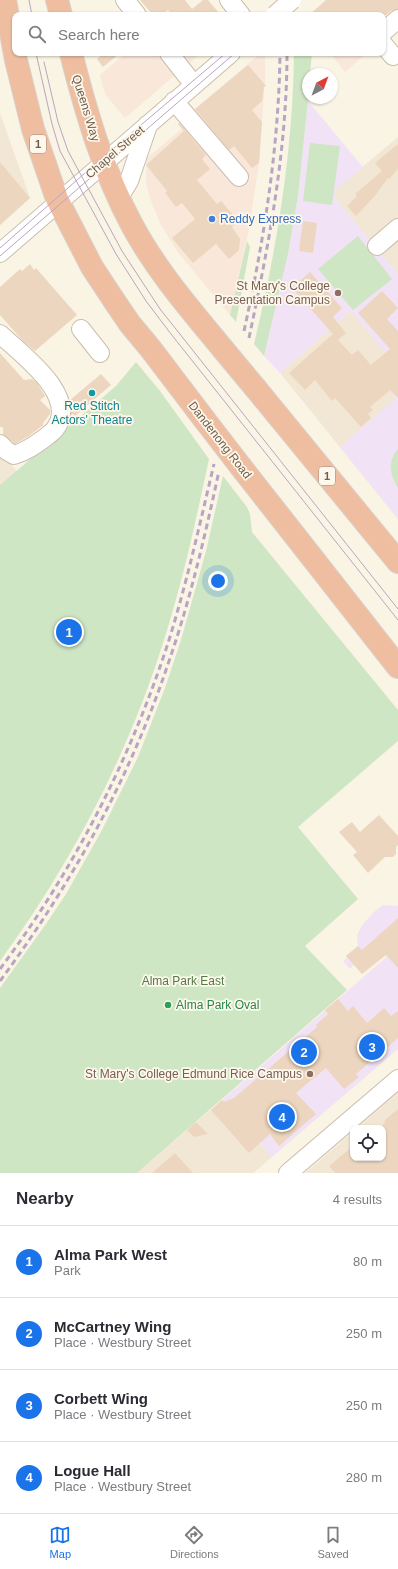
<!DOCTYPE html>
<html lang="en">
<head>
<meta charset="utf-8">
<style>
  :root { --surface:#fff; --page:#f7f7f7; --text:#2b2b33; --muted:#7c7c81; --line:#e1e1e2; --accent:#1a73e8 }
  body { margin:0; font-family:Arial,sans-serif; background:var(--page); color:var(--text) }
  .controls { position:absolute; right:12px; bottom:12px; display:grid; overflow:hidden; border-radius:8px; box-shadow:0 1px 3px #0004 }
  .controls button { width:36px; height:36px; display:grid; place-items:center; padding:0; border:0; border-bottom:1px solid var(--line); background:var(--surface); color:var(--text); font:20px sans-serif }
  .compass { position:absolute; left:302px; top:68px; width:36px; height:36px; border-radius:50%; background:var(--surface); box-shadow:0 1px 3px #0004; rotate:41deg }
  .you { position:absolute; left:218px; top:581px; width:14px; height:14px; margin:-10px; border:3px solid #fff; border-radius:50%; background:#1a73e8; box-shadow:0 0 0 6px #1a73e833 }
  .badge { display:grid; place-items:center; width:26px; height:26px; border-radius:50%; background:var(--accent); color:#fff; font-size:13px; font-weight:700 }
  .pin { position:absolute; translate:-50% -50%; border:2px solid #fff; box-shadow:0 1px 4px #0006 }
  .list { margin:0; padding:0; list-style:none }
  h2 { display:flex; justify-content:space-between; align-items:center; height:52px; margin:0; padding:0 16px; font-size:17px }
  h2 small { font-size:13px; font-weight:400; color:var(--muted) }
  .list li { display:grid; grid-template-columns:26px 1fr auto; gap:12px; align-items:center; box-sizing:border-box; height:72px; padding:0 16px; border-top:1px solid var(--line) }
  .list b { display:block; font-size:15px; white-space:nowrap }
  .list p { margin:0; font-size:13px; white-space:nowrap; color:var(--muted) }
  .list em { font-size:13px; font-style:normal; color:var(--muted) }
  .icon { flex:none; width:22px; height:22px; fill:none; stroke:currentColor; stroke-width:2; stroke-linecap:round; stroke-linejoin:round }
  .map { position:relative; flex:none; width:398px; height:1173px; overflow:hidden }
  .search { position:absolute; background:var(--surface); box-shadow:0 1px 3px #0004; left:12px; right:12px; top:12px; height:44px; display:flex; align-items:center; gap:10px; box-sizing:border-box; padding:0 14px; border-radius:8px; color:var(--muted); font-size:15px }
  .sheet { height:340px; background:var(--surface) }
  nav { display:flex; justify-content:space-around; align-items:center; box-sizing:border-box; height:56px; border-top:1px solid var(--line); background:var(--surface); font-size:11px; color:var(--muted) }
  nav a { display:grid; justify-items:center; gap:2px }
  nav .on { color:var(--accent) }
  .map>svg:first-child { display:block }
  .residential { fill:#f1e7d4 }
  .commercial { fill:#f9e7da }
  .education { fill:#f1e2f6 }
  .green { fill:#cfe6c5 }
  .building { fill:#edd6bf }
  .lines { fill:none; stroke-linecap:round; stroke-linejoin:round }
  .minor-casing { stroke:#cbbdac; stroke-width:20 }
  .highway-casing { stroke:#d7d2cd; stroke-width:24 }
  .minor { stroke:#fff; stroke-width:18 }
  .highway { stroke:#efbea1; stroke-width:22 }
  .tram { stroke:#b8a5c2; stroke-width:1 }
  .rail { stroke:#b8a5c2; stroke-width:3; stroke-dasharray:6 4; stroke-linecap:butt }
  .minor-bridge-casing { stroke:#cbbdac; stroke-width:20; stroke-linecap:butt }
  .highway-bridge-casing { stroke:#d7d2cd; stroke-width:24; stroke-linecap:butt }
  .minor-bridge { stroke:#fff; stroke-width:18 }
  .highway-bridge { stroke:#efbea1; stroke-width:22 }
  .shop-dot { fill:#3f7fe0; stroke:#fdf8eb; stroke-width:1.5 }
  .education-dot { fill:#8d6e63; stroke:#fdf8eb; stroke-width:1.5 }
  .culture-dot { fill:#0f9aa8; stroke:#fdf8eb; stroke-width:1.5 }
  .leisure-dot { fill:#2e9e5b; stroke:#fdf8eb; stroke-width:1.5 }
  .labels { text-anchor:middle; stroke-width:3.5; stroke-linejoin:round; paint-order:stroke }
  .shield { fill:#fdf8eb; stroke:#9b8c7c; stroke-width:1 }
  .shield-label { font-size:11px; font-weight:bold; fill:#715d4c }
  .street-label { font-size:12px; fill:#715d4c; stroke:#fdf8eb }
  .shop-label { font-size:12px; fill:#366cbe; stroke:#fdf8eb; text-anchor:start }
  .education-label { font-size:12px; fill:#785e54; stroke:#fdf8eb; text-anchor:end }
  .culture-label { font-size:12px; fill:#0d838f; stroke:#fdf8eb }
  .park-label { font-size:12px; fill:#527b48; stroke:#fdf8eb }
  .leisure-label { font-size:12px; fill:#27864d; stroke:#fdf8eb; text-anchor:start }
</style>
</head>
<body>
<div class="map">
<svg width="398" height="1173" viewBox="0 0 398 1173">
  <rect width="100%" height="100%" fill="#faf4e5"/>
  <path class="residential" d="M0,113L30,198L0,225Z
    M398,137V274L335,198L334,191Z
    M351,311L398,317V519L280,373Z
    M0,450L17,471L0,485Z
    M398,1093V1173H305L353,1132V1158H383V1128H357Z
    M222,1100L272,1157L253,1173H137Z"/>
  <path class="commercial" d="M126,53H201L125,118L105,94L100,75Z
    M261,53H265V80L259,163L249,229L230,315L177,251L160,223L151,201L146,183L147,158L182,129L178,124Z
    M330,53H367L345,72Z"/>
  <path class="education" d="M308,101L363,167L335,191V198L398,274V519L340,447L396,398L374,373L390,359L351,311L280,373L264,356L288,254L298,196Z
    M383,905L398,906V944L362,974L354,965L350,969L343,961L347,958L346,956L358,946L357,935L363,924L373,913Z
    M398,947V1049L272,1157L222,1100Z"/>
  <path class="green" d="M294,53H312L310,74H308V101L298,196L288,254L264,356L254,344C277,248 293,151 294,53Z
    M310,143L340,146L332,205L303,201Z
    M358,236L392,279L353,310L318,269Z
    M247,241L250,247L236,322L230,315Z
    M136,362L160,391L209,459C196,520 183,580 164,640C128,755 71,864 0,961V485L116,386Z
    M398,449V488C390,475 387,462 398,449Z
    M223,476L247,507L250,514L252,532L398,710V741L298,827L358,899L305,946L347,990L137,1173H0V988L46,924L66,894L102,830L138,757L165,688L181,640L206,551Z"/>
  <path class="building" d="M140,0H185L192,9L203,0H208L221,15H172L168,10L163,15H153Z
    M326,0H398V9L391,11L386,15H309Z
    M104,53H120L103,67L97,59Z
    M248,65L266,86L264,87L262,101L252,110L262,122L259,163L252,168L234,146L229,150L195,109Z
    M179,123L206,155L202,159L210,169L197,180L217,204L221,201L235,217L230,221L234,225L232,227L240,239L239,250L229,259L216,244L193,263L172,238L195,219L182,203L176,207L165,193L167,191L146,165L184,131L178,124Z
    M398,144V169L389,179L388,178L374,197L356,216L347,206L357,196L355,194L382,171L375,163Z
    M0,162L30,198L0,225Z
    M303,221L317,223L313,253L299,251Z
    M30,264L34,270L36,268L77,315L35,351L22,340L0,315V287L20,269L22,271Z
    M310,272L342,308L333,317L346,333L338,340L352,355L358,350L371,365L390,349L358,313L382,291L398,308L387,319L398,331V398L390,390L370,407L373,410L368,414L371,418L361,427L335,398L332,401L315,380L305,390L289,373L333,334L292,288Z
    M0,353L24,380L32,379L37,383L45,396L40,400L50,410V414L43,423V425L29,436L15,444L3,434V427H0Z
    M101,374L111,385L75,416L73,414L71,415L70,400Z
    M379,815L398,836V845L396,847V854L393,857H385L368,873L353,855L357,852L339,832L352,822L360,832Z
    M398,918V968L386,955L362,974L346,956L358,946L362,950Z
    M338,999L348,1011L353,1006L367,1023L384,1008L391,1016L398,1011V1038L356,1074L359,1077L344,1089L326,1068L296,1093L316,1114L279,1146L270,1134L249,1153L211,1110L222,1100L224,1102L234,1098L317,1027L316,1025L328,1014L325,1010Z
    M398,1109V1173H335L329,1166L353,1146V1158H383V1125L386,1119Z
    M196,1122L208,1134L194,1137L187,1130Z
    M175,1153L193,1173H152Z"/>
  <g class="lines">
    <g class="minor-casing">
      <path id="minor" d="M125,0L137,15
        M229,0L241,15
        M383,32L398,19
        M383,44L393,56
        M169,53L194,85
        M174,101L239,177
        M118,199L129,181L147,128V125
        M377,246L398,228
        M0,253L231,53
        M81,329L100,353
        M0,334C21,354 80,396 55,429C53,432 49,434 46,437C35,445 27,451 14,455L7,451L0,444
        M288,1173L398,1079"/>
    </g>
    <g class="highway-casing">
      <path id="highway" d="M5,0L16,60L33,129L57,199L92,267L115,302L130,324L150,348L204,419
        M57,0L61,15
        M71,53C86,112 103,171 132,225C156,270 190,309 222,348
        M257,390L398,562
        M241,467L398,667"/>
    </g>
    <use href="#minor" class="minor"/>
    <use href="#highway" class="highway"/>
    <path class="tram" d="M29,0L32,15
      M270,15L287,0
      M279,15L297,0
      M36,53L52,124L60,151L116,254L146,301L171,334L398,620
      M44,62L58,122L68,151L122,251L160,309L398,609
      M0,248L102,158L226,53
      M0,256L235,53"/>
    <path class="rail" d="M244,331C264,240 279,146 280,53
      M249,338C269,244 287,149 287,53
      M0,969C74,870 131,758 169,640C187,582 200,523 214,464
      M0,981C71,885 130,778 168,664C190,601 205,536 219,471"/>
    <g class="minor-bridge-casing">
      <path id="minor-bridge" d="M275,15L292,0"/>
    </g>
    <g class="highway-bridge-casing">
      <path id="highway-bridge" d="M222,348L257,390
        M204,419L241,467"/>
    </g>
    <use href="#minor-bridge" class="minor-bridge"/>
    <use href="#highway-bridge" class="highway-bridge"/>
  </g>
  <circle class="shop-dot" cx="212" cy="219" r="4"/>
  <g class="education-dot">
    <circle cx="338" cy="293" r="4"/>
    <circle cx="310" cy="1074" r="4"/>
  </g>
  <circle class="culture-dot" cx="92" cy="393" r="4"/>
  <circle class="leisure-dot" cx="168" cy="1005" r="4"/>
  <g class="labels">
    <g class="shield">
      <rect x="30" y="135" width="16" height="18" rx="3"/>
      <rect x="319" y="467" width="16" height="18" rx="3"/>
    </g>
    <g class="shield-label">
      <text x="38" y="148">1</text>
      <text x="327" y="480">1</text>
    </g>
    <g class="street-label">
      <text transform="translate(86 108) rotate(73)" y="4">Queens Way</text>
      <text transform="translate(115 152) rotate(-41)" y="4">Chapel Street</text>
      <text transform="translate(220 440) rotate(52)" y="4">Dandenong Road</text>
    </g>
    <g class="shop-label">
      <text x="220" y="223">Reddy Express</text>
    </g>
    <g class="education-label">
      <text x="330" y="290">St Mary's College<tspan x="330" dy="14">Presentation Campus</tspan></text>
      <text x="302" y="1078">St Mary's College Edmund Rice Campus</text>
    </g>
    <g class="culture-label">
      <text x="92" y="410">Red Stitch<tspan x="92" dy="14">Actors' Theatre</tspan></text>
    </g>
    <g class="park-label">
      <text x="183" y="985">Alma Park East</text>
    </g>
    <g class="leisure-label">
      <text x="176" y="1009">Alma Park Oval</text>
    </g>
  </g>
</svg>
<div class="controls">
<button><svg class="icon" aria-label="locate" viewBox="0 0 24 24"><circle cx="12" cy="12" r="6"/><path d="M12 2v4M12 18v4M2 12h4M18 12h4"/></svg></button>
</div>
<svg class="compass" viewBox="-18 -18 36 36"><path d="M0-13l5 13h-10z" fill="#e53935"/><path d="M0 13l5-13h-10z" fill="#7c7c81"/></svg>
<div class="you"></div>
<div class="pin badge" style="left:69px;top:632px">1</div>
<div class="pin badge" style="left:304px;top:1052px">2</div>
<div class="pin badge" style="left:372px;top:1047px">3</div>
<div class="pin badge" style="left:282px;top:1117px">4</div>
<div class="search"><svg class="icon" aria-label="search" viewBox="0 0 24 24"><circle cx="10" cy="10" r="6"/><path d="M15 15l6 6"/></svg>Search here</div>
</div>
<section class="sheet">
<h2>Nearby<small>4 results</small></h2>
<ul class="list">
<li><span class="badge">1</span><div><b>Alma Park West</b><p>Park</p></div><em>80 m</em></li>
<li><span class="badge">2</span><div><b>McCartney Wing</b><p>Place · Westbury Street</p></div><em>250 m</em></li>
<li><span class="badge">3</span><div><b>Corbett Wing</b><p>Place · Westbury Street</p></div><em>250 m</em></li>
<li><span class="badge">4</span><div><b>Logue Hall</b><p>Place · Westbury Street</p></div><em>280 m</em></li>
</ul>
</section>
<nav>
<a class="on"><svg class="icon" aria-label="map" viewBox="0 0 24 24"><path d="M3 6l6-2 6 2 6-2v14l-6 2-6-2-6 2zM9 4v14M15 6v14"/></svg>Map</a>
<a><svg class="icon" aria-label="directions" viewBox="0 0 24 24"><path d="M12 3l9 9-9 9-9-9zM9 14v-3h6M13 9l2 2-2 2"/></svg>Directions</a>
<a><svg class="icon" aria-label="saved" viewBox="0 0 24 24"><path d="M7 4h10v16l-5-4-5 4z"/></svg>Saved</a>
</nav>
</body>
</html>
